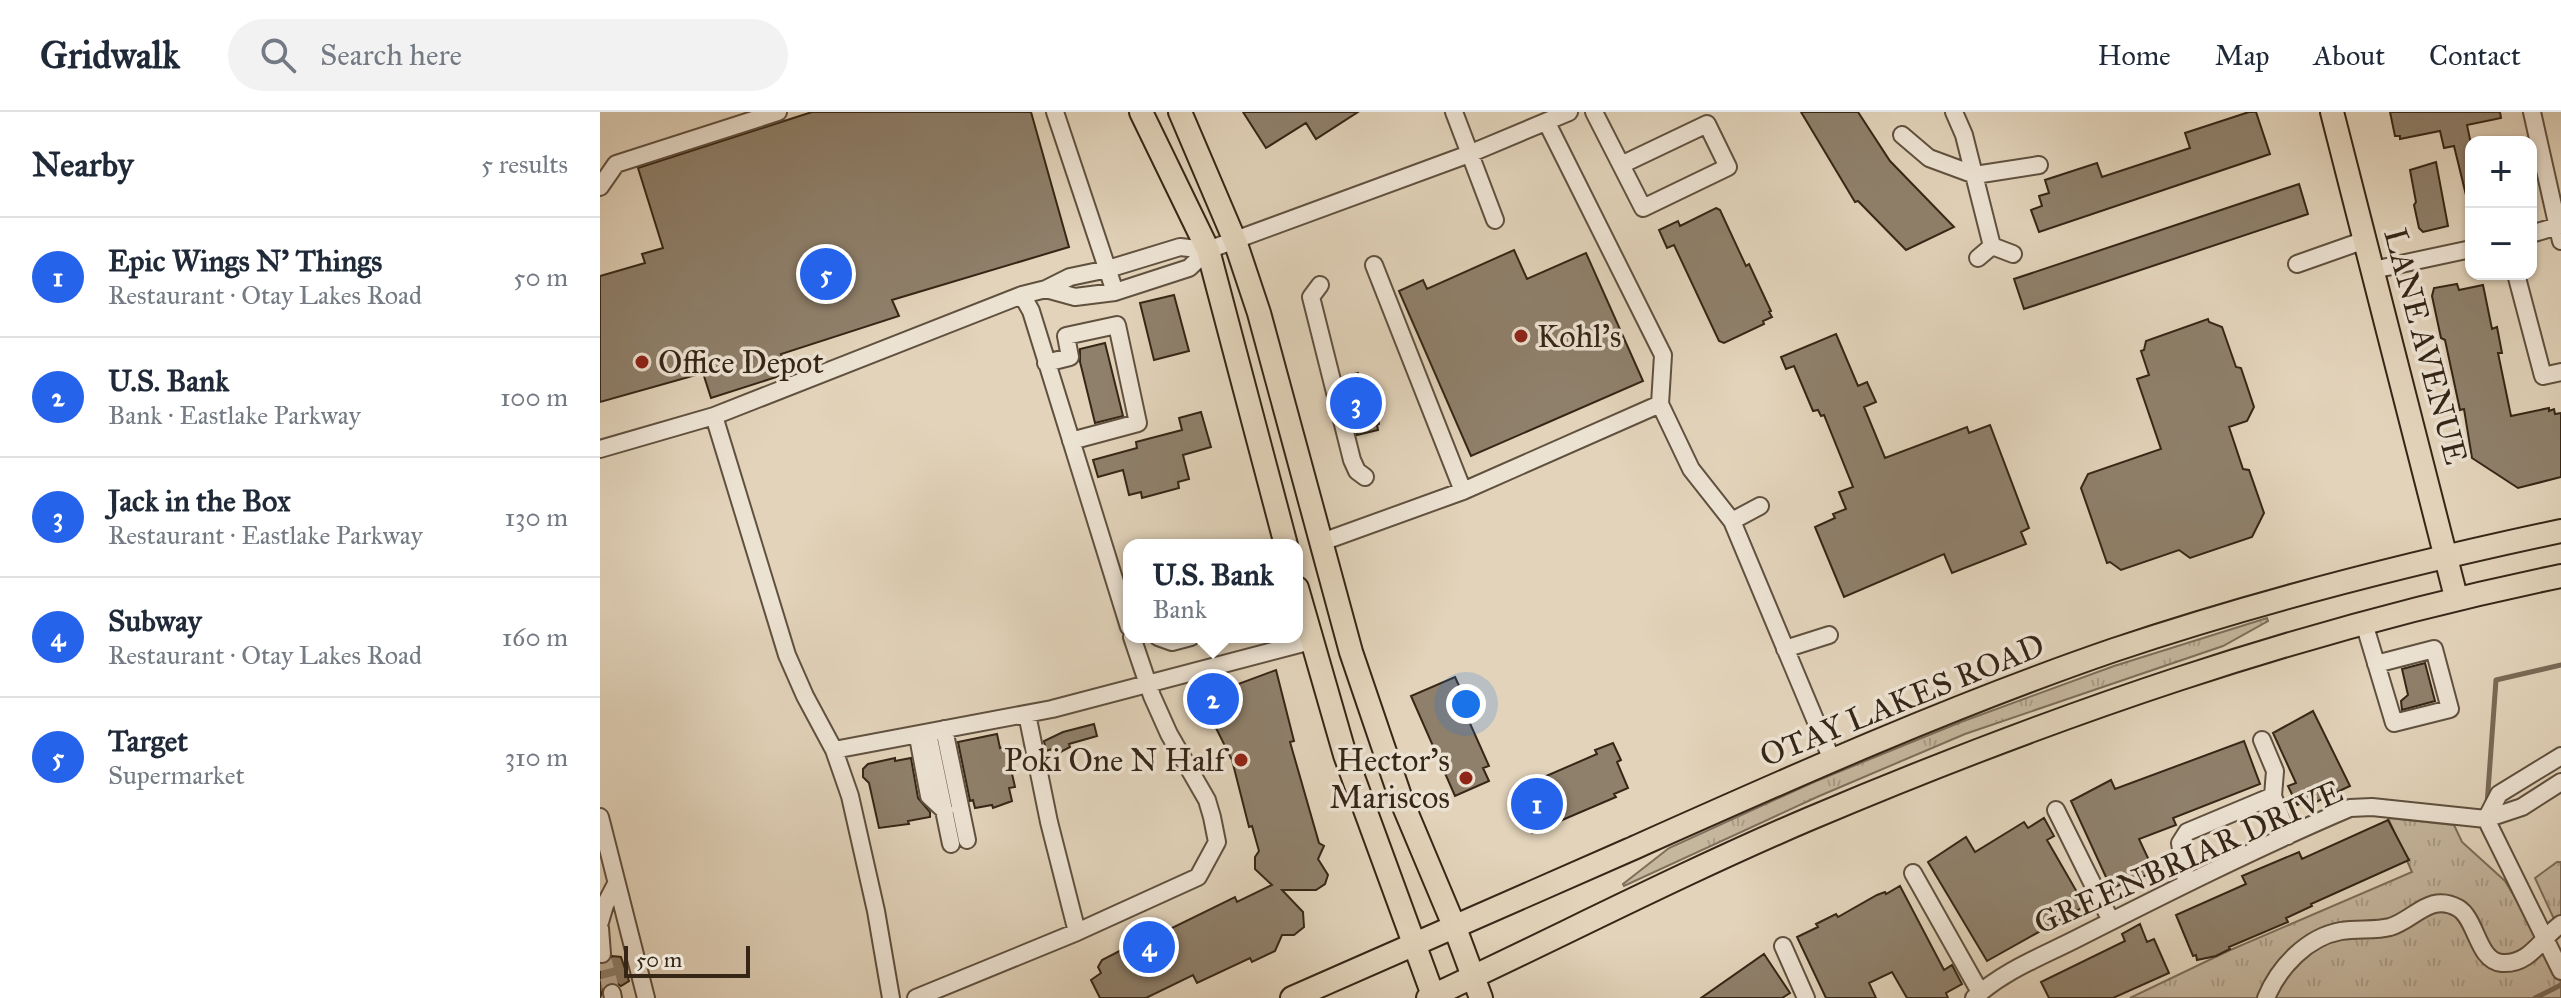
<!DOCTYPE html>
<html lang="en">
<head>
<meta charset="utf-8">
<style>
  :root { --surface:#fff; --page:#f2f2f3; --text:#1f2937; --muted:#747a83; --line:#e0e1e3; --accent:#2563eb }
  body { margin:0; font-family:"IM FELL Great Primer",serif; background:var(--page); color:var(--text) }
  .controls { position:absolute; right:24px; top:24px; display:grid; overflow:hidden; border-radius:16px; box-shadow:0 2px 6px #0004 }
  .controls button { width:72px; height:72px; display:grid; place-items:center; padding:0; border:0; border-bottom:2px solid var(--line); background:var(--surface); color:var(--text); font:40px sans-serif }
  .scale { position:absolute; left:24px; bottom:20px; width:126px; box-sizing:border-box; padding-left:8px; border:4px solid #352616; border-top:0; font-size:22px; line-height:28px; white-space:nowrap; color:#352616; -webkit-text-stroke:6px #ece2d2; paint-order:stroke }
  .you { position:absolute; left:866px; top:592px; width:28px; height:28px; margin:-20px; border:6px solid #fff; border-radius:50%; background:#1a73e8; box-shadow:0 0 0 12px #1a73e833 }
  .badge { display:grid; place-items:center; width:52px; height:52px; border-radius:50%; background:var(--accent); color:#fff; font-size:26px; font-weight:700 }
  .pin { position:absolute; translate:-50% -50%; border:4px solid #fff; box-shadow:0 2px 8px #0006 }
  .popup { position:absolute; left:523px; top:427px; width:180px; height:104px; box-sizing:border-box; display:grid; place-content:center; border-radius:16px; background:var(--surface); filter:drop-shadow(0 2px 6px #0005); font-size:26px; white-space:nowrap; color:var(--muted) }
  .popup b { font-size:30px; color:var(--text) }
  .popup::after { content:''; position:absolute; left:50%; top:100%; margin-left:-16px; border:16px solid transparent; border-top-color:var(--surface) }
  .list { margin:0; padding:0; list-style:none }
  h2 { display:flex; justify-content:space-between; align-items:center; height:104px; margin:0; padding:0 32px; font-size:34px }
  h2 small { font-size:26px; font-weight:400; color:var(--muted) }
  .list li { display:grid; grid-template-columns:52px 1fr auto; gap:24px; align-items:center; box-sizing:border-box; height:120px; padding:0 32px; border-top:2px solid var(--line) }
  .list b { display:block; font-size:30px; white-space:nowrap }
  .list p { margin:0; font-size:26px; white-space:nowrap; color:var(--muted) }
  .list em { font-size:26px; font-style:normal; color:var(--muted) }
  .icon { flex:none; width:44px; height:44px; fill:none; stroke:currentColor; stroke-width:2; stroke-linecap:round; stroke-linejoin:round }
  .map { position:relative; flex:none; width:1961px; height:886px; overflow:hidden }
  header { display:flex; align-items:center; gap:48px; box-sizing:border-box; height:112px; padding:0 40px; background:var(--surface); border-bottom:2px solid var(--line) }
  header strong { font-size:38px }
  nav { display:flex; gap:44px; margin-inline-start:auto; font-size:28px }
  .search { width:560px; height:72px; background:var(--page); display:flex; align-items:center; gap:20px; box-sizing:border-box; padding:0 28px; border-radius:44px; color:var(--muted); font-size:30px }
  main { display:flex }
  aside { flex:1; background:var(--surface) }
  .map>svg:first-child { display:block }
  .grass { fill:url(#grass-tufts); stroke:#7d6e5a; stroke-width:2 }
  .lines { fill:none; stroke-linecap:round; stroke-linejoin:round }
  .stream { stroke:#796a57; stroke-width:5 }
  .building { fill:#8f806b; stroke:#352616; stroke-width:2 }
  .minor-tunnel { stroke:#bfb099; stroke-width:16; stroke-dasharray:16 8; stroke-linecap:butt }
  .minor-casing { stroke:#60513f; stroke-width:20 }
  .major-casing { stroke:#352616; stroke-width:26 }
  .minor { stroke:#ece2d2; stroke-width:16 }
  .major { stroke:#e2d3ba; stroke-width:22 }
  .poi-dot { fill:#8f2418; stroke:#ece2d2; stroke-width:3 }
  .labels { text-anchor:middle; stroke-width:7; stroke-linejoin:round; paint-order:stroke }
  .poi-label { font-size:32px; fill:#352616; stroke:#ece2d2; text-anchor:start }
  .street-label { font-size:32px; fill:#352616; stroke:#ece2d2 }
</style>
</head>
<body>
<header>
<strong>Gridwalk</strong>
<div class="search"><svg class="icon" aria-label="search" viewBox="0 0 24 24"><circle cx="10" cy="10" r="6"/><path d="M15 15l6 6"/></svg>Search here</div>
<nav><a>Home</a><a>Map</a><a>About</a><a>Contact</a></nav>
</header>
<main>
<aside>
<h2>Nearby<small>5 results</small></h2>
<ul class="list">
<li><span class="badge">1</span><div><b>Epic Wings N' Things</b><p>Restaurant · Otay Lakes Road</p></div><em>50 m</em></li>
<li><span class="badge">2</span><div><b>U.S. Bank</b><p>Bank · Eastlake Parkway</p></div><em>100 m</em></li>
<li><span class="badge">3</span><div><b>Jack in the Box</b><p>Restaurant · Eastlake Parkway</p></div><em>130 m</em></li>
<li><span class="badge">4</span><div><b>Subway</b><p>Restaurant · Otay Lakes Road</p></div><em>160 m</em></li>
<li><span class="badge">5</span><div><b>Target</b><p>Supermarket</p></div><em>310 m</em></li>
</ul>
</aside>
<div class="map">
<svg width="1961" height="886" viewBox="0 0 1961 886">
  <defs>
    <pattern id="grass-tufts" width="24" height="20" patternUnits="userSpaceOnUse" patternTransform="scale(2)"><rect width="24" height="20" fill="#c5b69e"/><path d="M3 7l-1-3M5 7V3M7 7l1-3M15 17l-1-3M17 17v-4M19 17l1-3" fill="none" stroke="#aa9c87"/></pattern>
  </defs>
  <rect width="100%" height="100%" fill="#e2d3ba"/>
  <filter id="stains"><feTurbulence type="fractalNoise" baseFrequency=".0025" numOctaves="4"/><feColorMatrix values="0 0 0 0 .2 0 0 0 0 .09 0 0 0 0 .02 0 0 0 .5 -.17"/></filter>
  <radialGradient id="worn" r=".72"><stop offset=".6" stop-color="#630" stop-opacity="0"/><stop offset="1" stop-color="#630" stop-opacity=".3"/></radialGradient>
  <path class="grass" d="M1667,506L1668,509L1623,534L1365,622L1217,685L1024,774L1023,772L1069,736L1214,670L1361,610L1514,554Z
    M1788,706L1854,713L1862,730L1905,769L1961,861V886H1530L1628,839L1812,760Z
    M1957,750H1961V822L1935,766Z"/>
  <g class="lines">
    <path class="stream" d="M1887,693L1896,568L1961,553
      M1935,886L1961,873"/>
  </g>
  <path class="building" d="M212,0H431L469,135L292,188L299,204L181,242L189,261L111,286L103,261L0,290V164L45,151L42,142L63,136L38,56Z
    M643,0H758L716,27L706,11L666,36Z
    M1201,0H1258L1290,49L1354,115L1306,138L1258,89L1255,90Z
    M1649,0H1656L1670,42L1439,120L1431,98L1442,94L1439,84L1449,81L1445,68L1497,51L1502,65L1590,36L1585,21Z
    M1790,0H1900L1901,6L1867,13L1871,32V82L1866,83L1854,34L1844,36L1840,19L1800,27V24H1795Z
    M1836,50L1848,114L1823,120L1819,116L1814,93L1816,90L1810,58Z
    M1699,72L1708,102L1424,197L1414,167Z
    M1116,96L1120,98L1146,154L1149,152L1171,199L1169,200L1172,205L1163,209L1164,212L1124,231L1119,229L1074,133L1067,136L1059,118L1078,109L1080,114Z
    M914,138L927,167L986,141L1043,269L871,344L799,179L823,168L827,177Z
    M1857,172L1859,178L1883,173L1892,217L1897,215L1902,241H1898L1911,304L1949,296V299L1954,297L1955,302L1961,301V365L1918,376L1872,346L1864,297L1860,298L1845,228L1841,226L1832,184L1834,176Z
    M574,183L589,239L554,248L540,191Z
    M1608,207L1609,210L1622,215L1636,255L1641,256L1654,295L1647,309L1629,315L1643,357L1649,358L1664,401L1652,425L1590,446L1579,438L1521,458L1510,450L1507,451L1481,376L1488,362L1561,337L1537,267L1549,263L1541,239L1544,238L1546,229Z
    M1236,222L1258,274L1267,270L1276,290L1264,295L1285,346L1367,315L1369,321L1390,313L1429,416L1421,420L1426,432L1352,461L1344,442L1244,485L1215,415L1235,406L1233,402L1246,397L1239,380L1253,375L1224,303L1221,304L1218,298L1213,299L1194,254L1186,257L1181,245Z
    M505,231L523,304L495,311L480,250V237Z
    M758,261L764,282L768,281L772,295L775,294L779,312L777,313L778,318L757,323L743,265Z
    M601,300L611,335L583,343L589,367L578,370L579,376L542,386L541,380L529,383L523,358L498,365L493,348L537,336L536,330L582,318L579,306Z
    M1825,551L1835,589L1802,598L1801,589L1808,583L1802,557Z
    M676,558L694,629L690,630L719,731L724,734L718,747L728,763L725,772L716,778H682L703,800L704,815L694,823H682L675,839L652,850L650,846L597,871L593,863L546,886H500L491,868L501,861L498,855L502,848L566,815L568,818L635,785L637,790L672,773L655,757V745L659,739L652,714L649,715L632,648L600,584L623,573L625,577Z
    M855,565L865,587L860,589L889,654L883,656L889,669L855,684L811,584Z
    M1713,599L1750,674L1716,690L1714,686L1697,693L1688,674L1696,671L1673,621Z
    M494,612L497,624L469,632L470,635L455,643L452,637L446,639L444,629L463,620Z
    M397,622L400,636L406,635L415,675L409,676L412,689L393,696L392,693L375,696L373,688L370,689L358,630Z
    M1644,629L1660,672L1573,706L1576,713L1539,727L1554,759L1527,773L1526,771L1511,776L1471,689L1511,668L1515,677Z
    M1013,631L1021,648L1017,650L1028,676L1014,682L1016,685L932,721L914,678L997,642L995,638Z
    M295,646V649L311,646L318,686L330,700V705L308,709L309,712L279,716L269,671L263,665V657L268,652Z
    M1444,706L1454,724L1447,728L1485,794L1387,849L1328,750L1366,725L1375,740L1424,710L1428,716Z
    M1788,708L1809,748L1711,792L1712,794L1686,806L1688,810L1629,835L1630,837L1616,844L1597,848L1596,843L1593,844L1576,803L1646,772L1642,764L1699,740L1702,747Z
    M1300,774L1344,858L1352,853L1362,872L1346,881L1348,886H1307L1292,860L1269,871L1276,886H1226L1197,825L1218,815L1216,812L1236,802L1238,805L1277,783L1285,780L1286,782Z
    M1540,812L1547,830L1554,827L1569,861L1513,886H1449L1441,870L1525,829L1522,822Z
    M1164,842L1190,881L1182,886H1101Z
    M12,844L21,845L29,869L21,874L15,870L5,872L0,886V853L8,851Z"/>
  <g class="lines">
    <path class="minor-tunnel" d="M2,842L12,881"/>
    <g class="minor-casing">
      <path id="minor" d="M455,0L515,180
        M854,0L895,108
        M994,0L1043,96L1128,55L1107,12L1021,53
        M1354,0L1364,23L1392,134L1378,146
        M1932,0L1961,129
        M1302,23L1329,46L1375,63L1439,53
        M0,75L16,52L178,0
        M1931,122L1961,113
        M1392,134L1413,142
        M1697,152L1765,128
        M774,153L863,379L1060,292L1063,243L947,11
        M1773,158L1871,137
        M1916,162L1943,264L1961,260
        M720,173L711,185L752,348L757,359L765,365
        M446,177L475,185L515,180L589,156L608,138L869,42L969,0
        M422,183L431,199L529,515
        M446,251L470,245L466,224L517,213L538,311L471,329
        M1060,292L1091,357L1132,409L1232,648
        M114,304L187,543L205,584L234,638L250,684L276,799L291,886
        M0,337L114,304L422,183L446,177L470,165L508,157L580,135L608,138
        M1132,409L1160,394
        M722,430L863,379
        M1764,511L1794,611L1850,597L1834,537L1776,552
        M558,525L572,530L591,525
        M1185,537L1229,523
        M427,602L449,710L477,820
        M344,617L367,728
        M328,621L351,732
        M318,625L329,684L345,699
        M1662,628L1675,659L1673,684L1688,724
        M234,638L452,597L711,529
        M1456,698L1510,807
        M0,705L46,886
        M1886,707L1961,859
        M1886,707L1899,682L1961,644
        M1313,761L1380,880
        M1586,769L1580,731L1587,720L1673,684
        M0,810L5,793L16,772
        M0,816L2,842
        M1183,834L1206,886
        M12,881L13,886
        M316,886L477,820L598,765L617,730L612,705L607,688L569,622L552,584L532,525
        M1374,886C1404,859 1438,846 1474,828C1565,782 1656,736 1750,696L1772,695L1886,707L1922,695L1961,670
        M1666,886C1679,855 1707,825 1741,819C1757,816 1775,819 1790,815C1814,808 1830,780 1858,796C1877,807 1877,849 1902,851C1930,853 1941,826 1961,812"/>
    </g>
    <g class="major-casing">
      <path id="major" d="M541,0L608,138L686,433
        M580,0L635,129L659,201L751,540L802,690L855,816L881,886
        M1732,0L1856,485
        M697,476L745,643L834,886
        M692,886C804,836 917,788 1029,738C1188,667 1348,595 1514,538C1660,489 1810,451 1961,419
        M828,886C955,827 1080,762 1209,707C1452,604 1702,517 1961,464"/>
    </g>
    <use href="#minor" class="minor"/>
    <use href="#major" class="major"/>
  </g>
  <g class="poi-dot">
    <circle cx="921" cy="224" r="8"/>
    <circle cx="42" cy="250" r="8"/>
    <circle cx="641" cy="648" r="8"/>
    <circle cx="866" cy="666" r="8"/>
  </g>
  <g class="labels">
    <g class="poi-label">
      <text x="937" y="235">Kohl's</text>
      <text x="58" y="261">Office Depot</text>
      <text x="625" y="659" text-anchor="end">Poki One N Half</text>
      <text x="850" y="659" text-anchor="end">Hector's<tspan x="850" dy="37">Mariscos</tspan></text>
    </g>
    <g class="street-label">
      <text transform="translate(1826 234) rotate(75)" y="11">LANE AVENUE</text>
      <text transform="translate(1302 588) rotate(-22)" y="11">OTAY LAKES ROAD</text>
      <text transform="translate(1588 745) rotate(-24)" y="11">GREENBRIAR DRIVE</text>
    </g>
  </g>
  <rect width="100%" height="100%" filter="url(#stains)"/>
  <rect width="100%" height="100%" fill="url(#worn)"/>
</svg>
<div class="controls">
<button>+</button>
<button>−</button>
</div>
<div class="scale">50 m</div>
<div class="you"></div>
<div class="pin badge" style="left:937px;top:692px">1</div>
<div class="pin badge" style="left:613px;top:587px">2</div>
<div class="popup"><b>U.S. Bank</b>Bank</div>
<div class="pin badge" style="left:756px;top:291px">3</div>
<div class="pin badge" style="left:549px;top:835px">4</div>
<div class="pin badge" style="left:226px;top:162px">5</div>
</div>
</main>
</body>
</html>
